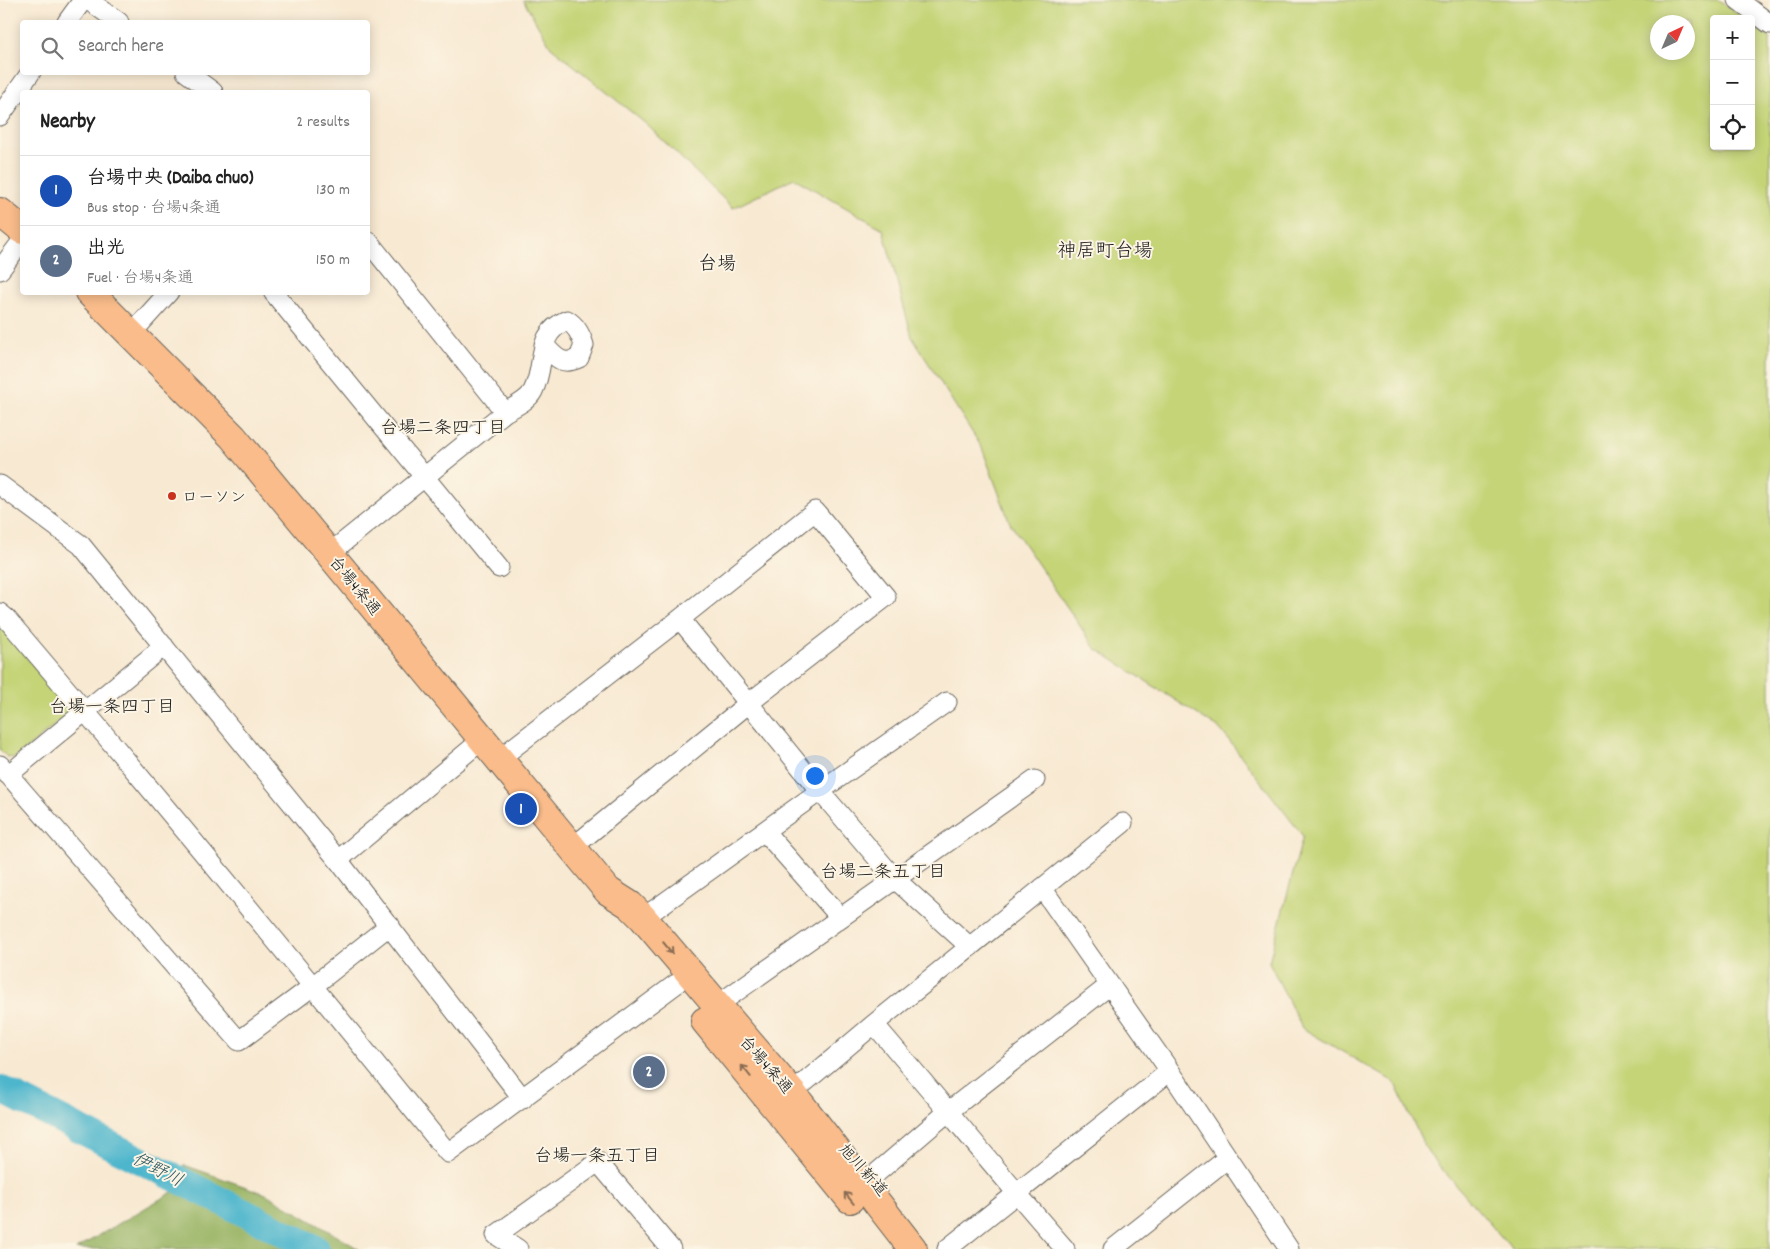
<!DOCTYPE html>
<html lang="en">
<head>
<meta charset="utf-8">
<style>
  :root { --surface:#fff; --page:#f6f6f6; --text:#222; --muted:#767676; --line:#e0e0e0; --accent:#1a73e8 }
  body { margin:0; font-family:Dekko,"Klee One",sans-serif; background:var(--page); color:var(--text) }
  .controls { position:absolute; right:15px; top:15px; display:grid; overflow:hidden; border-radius:5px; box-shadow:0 2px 12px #0003 }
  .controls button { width:45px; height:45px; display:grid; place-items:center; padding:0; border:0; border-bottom:1px solid var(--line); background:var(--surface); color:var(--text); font:25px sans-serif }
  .compass { position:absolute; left:1650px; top:15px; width:45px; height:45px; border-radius:50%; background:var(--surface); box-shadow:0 2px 12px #0003; rotate:44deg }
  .you { position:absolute; left:814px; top:775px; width:18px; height:18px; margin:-12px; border:4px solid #fff; border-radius:50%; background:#1a73e8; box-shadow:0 0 0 8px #1a73e833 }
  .badge { display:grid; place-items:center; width:32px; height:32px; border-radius:50%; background:var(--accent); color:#fff; font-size:16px; font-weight:700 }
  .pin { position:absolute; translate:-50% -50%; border:2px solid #fff; box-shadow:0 1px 5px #0006 }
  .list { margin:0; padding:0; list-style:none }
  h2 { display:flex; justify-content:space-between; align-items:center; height:65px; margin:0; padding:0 20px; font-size:21px }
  h2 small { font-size:16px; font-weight:400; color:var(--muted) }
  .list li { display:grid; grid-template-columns:32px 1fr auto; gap:15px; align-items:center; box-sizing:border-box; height:70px; padding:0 20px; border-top:1px solid var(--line) }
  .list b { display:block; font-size:19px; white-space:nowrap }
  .list p { margin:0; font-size:16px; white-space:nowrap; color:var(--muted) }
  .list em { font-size:16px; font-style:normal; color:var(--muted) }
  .icon { flex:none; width:28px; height:28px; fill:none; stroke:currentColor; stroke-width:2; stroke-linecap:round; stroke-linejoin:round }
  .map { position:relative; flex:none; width:1770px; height:1249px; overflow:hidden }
  .search { position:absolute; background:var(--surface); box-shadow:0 2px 12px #0003; left:20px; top:20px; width:350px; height:55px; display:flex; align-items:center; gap:12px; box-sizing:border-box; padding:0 18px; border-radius:5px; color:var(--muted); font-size:19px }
  .panel { position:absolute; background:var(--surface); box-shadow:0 2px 12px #0003; left:20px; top:90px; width:350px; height:205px; border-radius:5px }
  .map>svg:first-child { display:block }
  .green { fill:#c4d477; stroke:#70784a; fill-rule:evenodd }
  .forest { fill:#9bb668; stroke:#5c6942 }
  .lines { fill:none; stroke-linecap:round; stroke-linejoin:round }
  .river { stroke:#4eb6cc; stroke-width:28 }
  .minor-casing { stroke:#69645c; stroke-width:21 }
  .highway-casing { stroke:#69645c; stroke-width:30 }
  .minor { stroke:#fff; stroke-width:19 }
  .highway { stroke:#f9bc8a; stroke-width:28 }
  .oneway { stroke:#8a6c53 }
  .poi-dot { fill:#c8321e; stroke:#fcf5e5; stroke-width:2 }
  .labels { text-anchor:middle; stroke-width:4; stroke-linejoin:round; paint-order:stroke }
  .poi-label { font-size:16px; fill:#1c1c1c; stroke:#fcf5e5; text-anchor:start }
  .street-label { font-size:16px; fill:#1c1c1c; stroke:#fcf5e5 }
  .neighbourhood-label { font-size:18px; fill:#1c1c1c; stroke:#fcf5e5 }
  .water-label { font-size:18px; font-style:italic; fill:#305a62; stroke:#fcf5e5 }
  .quarter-label { font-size:19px; fill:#1c1c1c; stroke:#fcf5e5 }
</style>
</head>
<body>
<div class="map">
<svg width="1770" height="1249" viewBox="0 0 1770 1249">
  <rect width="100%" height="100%" fill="#fcf5e5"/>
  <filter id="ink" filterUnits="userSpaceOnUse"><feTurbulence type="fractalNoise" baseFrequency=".02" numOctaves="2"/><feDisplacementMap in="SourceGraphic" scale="10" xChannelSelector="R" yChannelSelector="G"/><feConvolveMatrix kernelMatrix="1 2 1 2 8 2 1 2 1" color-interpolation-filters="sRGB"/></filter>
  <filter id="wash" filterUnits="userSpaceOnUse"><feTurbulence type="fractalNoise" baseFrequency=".0096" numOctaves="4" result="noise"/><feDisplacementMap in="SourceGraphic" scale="20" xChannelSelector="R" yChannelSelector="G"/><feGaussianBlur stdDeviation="1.12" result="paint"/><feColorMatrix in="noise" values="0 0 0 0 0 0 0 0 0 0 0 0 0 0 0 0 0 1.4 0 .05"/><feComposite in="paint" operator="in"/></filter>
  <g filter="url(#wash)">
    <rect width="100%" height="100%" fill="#f8e9d2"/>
    <path class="green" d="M523,0H1719L1744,19H1714V146H1751V24L1770,38V1249H1512L1428,1153L1394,1082L1302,1028L1269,962L1303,836L1220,729L1095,648L1010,523L982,448L912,337L883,229L794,178L733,208L646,124L551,47ZM1658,22H1688V52H1658Z
      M0,626L68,706L67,715L15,758L7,757L0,750Z"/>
    <path class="forest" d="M184,1165L266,1194L359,1249H76L174,1191Z"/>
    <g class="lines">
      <path class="river" d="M0,1089L316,1249"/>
    </g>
  </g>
  <g filter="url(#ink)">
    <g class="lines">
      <g class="minor-casing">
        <path id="minor" d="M88,0L119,22
          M1738,0L1770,24
          M67,22L83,0
          M186,72L213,92
          M0,116L31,72
          M368,241L505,412
          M0,270L22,241
          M273,292L499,568
          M131,334L169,292
          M0,485L81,545L338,860L523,1099
          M330,553L505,412C514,407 528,401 533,391C547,364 534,334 567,320C577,326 581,335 584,345L579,358C562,366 556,358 544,345
          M0,613L6,618C156,794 303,973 448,1153L676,984
          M680,619L820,791L895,879L970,947
          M500,758L680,619L815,511L886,597L749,703L573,847
          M0,765L239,1041L313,986L390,925
          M8,775L164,646
          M765,832L840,917
          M338,860L483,739
          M1042,888L1170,1071L1289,1249
          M643,918L820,791L947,702
          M716,1006L1035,780
          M874,1024C938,1098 1000,1175 1065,1249
          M792,1093L874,1024L1123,823
          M872,1177L949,1111L1110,985
          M518,1249L496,1235L598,1162L671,1249
          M947,1249L1170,1071
          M1113,1249L1228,1158"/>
      </g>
      <g class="highway-casing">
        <path id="highway" d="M0,212L22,230
          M89,292L233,437L608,891L630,905L643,918L792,1093L913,1249
          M705,1021L850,1199"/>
      </g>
      <use href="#minor" class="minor"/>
      <use href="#highway" class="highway"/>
    </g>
    <defs><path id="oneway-shaft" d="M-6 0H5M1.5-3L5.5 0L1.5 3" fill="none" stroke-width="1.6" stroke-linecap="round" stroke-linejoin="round" transform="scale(1.25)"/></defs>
    <g class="oneway">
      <use href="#oneway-shaft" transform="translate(668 948) rotate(50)"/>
      <use href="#oneway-shaft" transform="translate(746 1071) rotate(-129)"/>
      <use href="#oneway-shaft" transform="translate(849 1198) rotate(-129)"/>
    </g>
  </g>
  <circle class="poi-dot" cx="172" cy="496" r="5"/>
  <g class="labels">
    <g class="poi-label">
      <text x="182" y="502">ローソン</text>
    </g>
    <g class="street-label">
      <text transform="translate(356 585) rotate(51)" y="6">台場4条通</text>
      <text transform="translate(767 1064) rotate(49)" y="6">台場4条通</text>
      <text transform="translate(864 1169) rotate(48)" y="6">旭川新道</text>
    </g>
    <g class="neighbourhood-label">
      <text x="443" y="433">台場二条四丁目</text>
      <text x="112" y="712">台場一条四丁目</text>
      <text x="883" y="877">台場二条五丁目</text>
      <text x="597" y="1161">台場一条五丁目</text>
    </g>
    <g class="water-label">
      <text transform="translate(158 1169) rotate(27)" y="6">伊野川</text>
    </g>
    <g class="quarter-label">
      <text x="1105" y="256">神居町台場</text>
      <text x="717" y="269">台場</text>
    </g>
  </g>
</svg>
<div class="controls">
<button>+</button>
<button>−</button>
<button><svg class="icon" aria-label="locate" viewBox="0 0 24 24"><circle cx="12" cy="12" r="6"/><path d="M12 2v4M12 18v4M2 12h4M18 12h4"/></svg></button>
</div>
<svg class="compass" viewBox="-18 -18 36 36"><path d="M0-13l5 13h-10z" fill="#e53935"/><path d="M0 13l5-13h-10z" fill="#767676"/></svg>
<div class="you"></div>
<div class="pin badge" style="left:521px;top:809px;background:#1a4fb4">1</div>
<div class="pin badge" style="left:649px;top:1072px;background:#5c6f8a">2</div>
<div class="search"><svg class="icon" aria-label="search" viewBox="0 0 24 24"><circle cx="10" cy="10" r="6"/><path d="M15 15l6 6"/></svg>Search here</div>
<section class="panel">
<h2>Nearby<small>2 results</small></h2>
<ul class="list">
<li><span class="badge" style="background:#1a4fb4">1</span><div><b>台場中央 (Daiba chuo)</b><p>Bus stop · 台場4条通</p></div><em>130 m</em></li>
<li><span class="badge" style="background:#5c6f8a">2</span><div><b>出光</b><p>Fuel · 台場4条通</p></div><em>150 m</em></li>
</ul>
</section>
</div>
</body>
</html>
